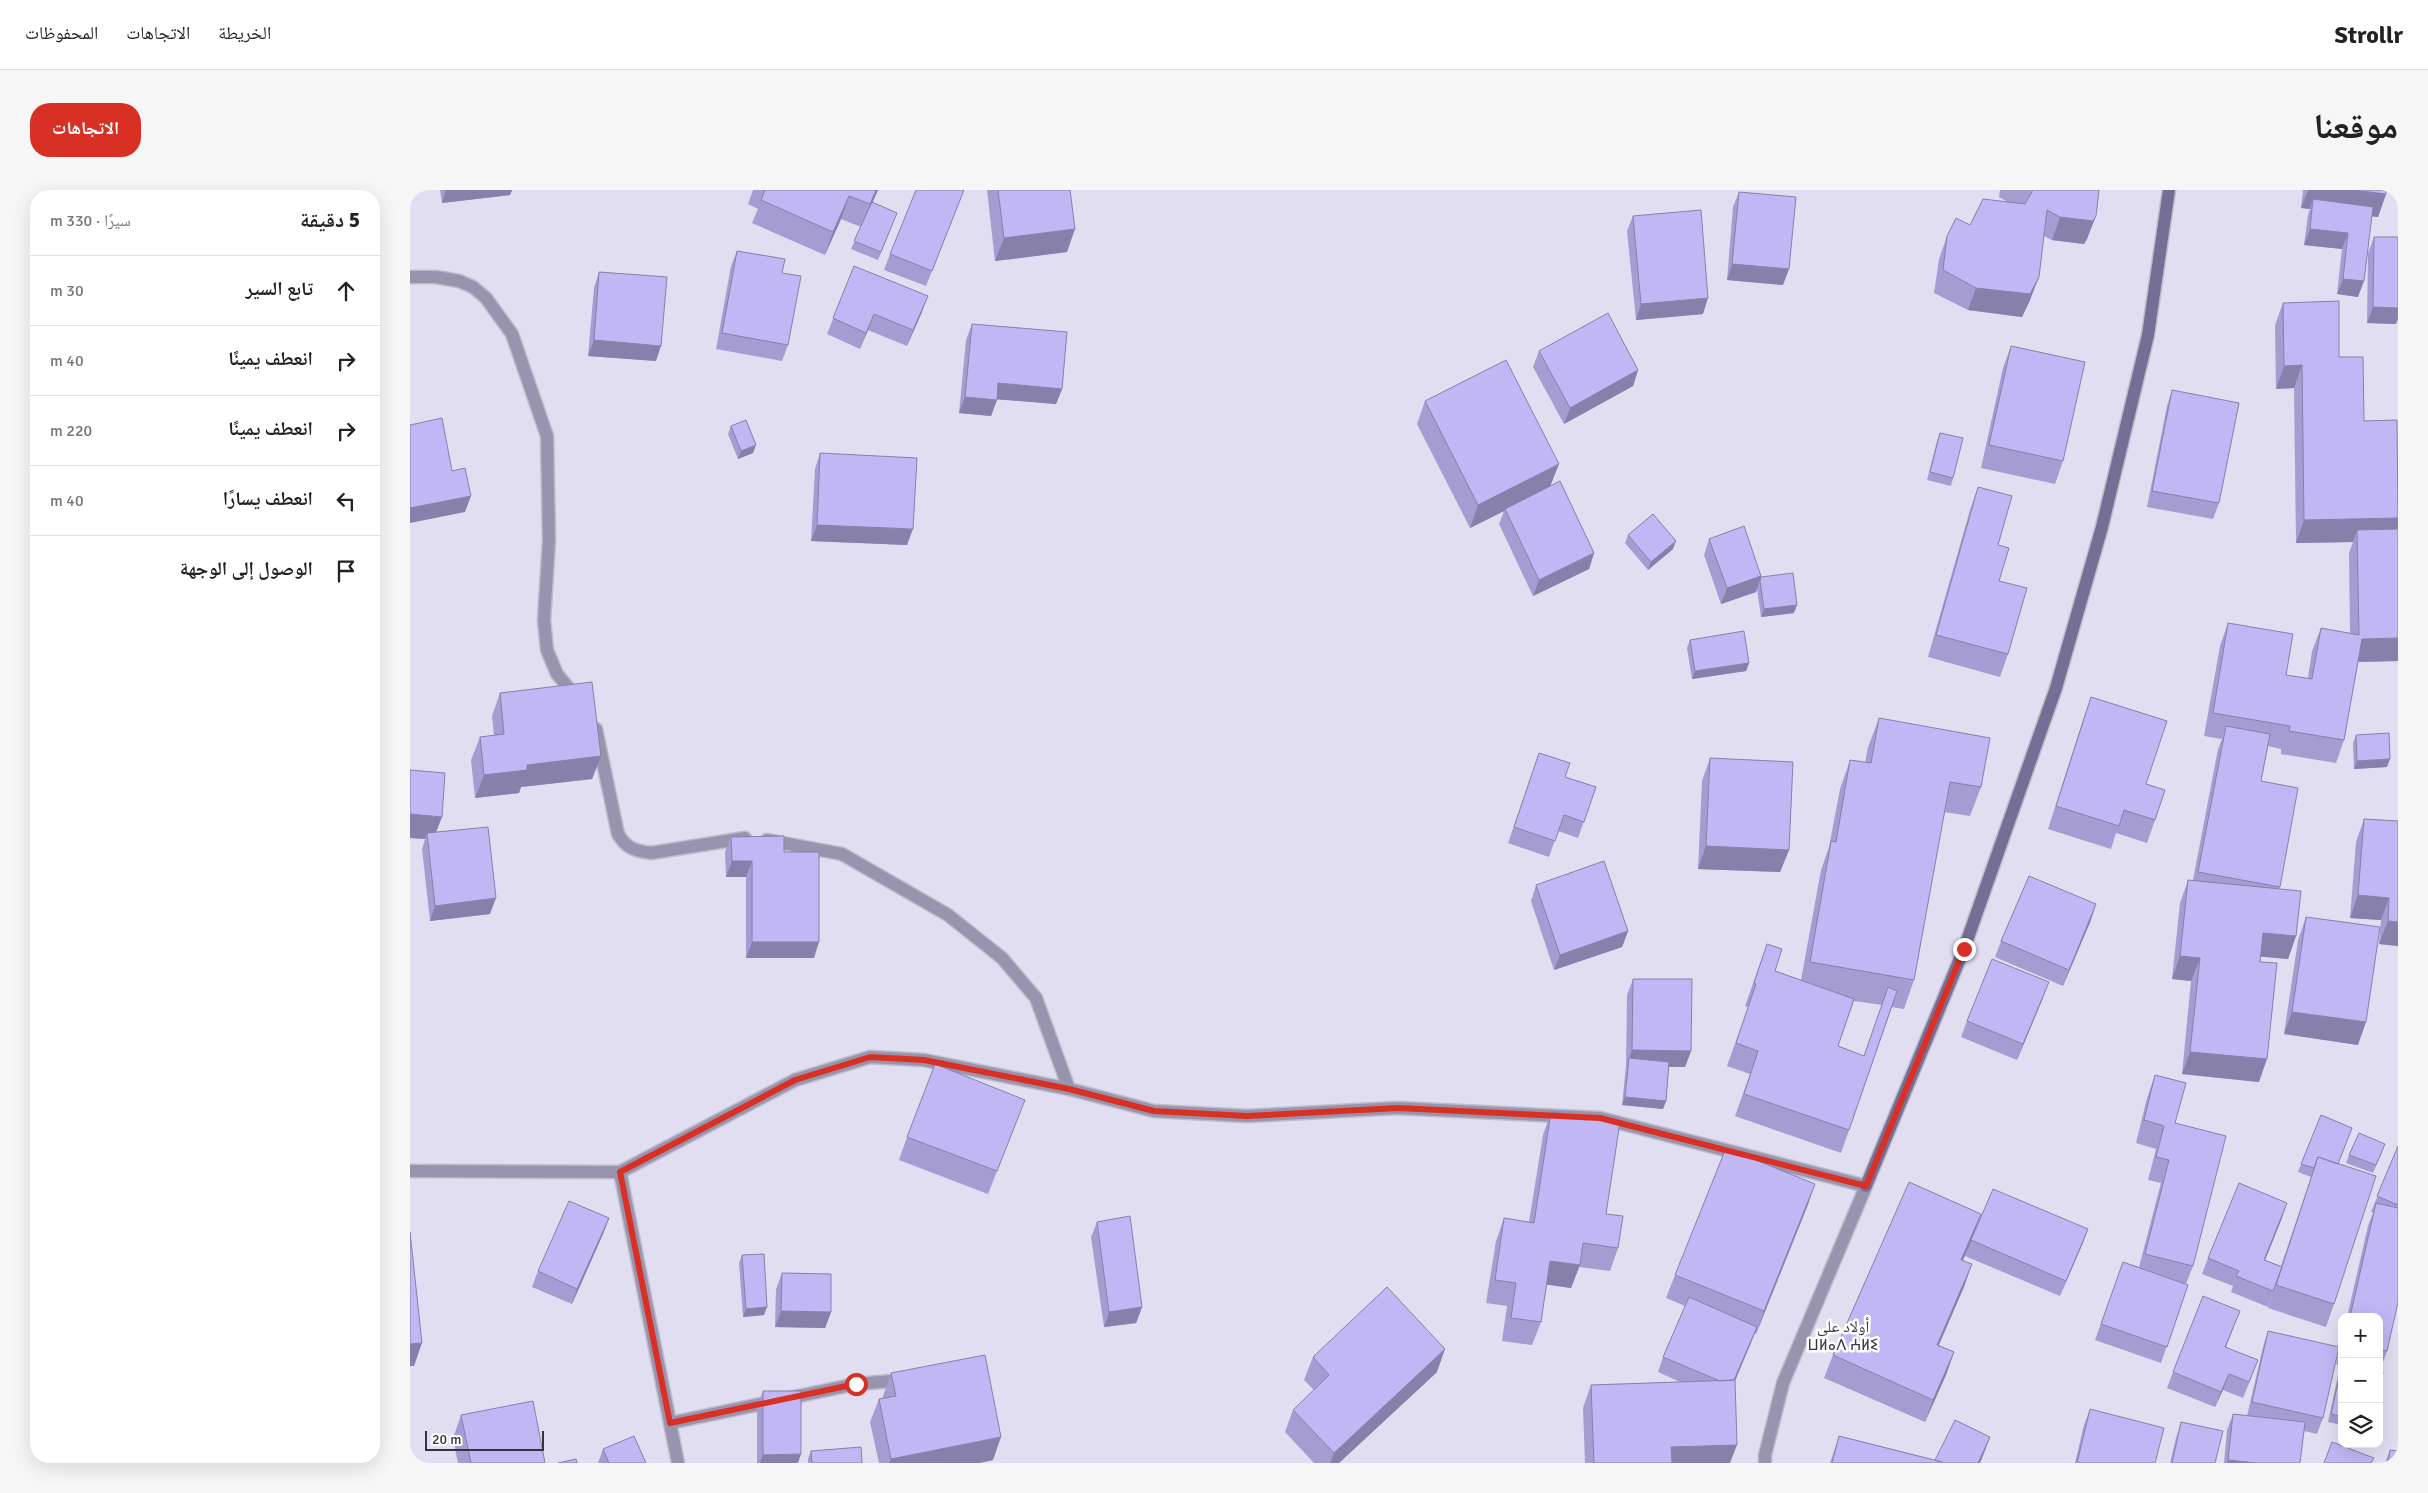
<!DOCTYPE html>
<html lang="ar">
<head>
<meta charset="utf-8">
<style>
  :root { --surface:#fff; --page:#f6f6f6; --text:#222; --muted:#767676; --line:#e0e0e0; --accent:#d93025 }
  body { margin:0; font-family:Signika,"Noto Naskh Arabic","Noto Sans Tifinagh",sans-serif; background:var(--page); color:var(--text); direction:rtl }
  .controls { position:absolute; right:15px; bottom:15px; display:grid; overflow:hidden; border-radius:10px; box-shadow:0 5px 20px #0002 }
  .controls button { width:45px; height:45px; display:grid; place-items:center; padding:0; border:0; border-bottom:1px solid var(--line); background:var(--surface); color:var(--text); font:25px sans-serif }
  .scale { position:absolute; left:15px; bottom:12px; width:119px; box-sizing:border-box; padding-left:5px; border:2px solid #35343b; border-top:0; font-size:14px; line-height:18px; white-space:nowrap; color:#35343b; -webkit-text-stroke:4px #fff; paint-order:stroke }
  .stop { position:absolute; width:15px; height:15px; margin:-11px; border:4px solid #d93025; border-radius:50%; background:#fff }
  .stop.end { background:#d93025; border-color:#fff; box-shadow:0 1px 5px #0008 }
  .list { margin:0; padding:0; list-style:none }
  h2 { display:flex; justify-content:space-between; align-items:center; height:65px; margin:0; padding:0 20px; font-size:21px }
  h2 small { font-size:16px; font-weight:400; color:var(--muted) }
  .list li { display:grid; grid-template-columns:32px 1fr auto; gap:15px; align-items:center; box-sizing:border-box; height:70px; padding:0 20px; border-top:1px solid var(--line) }
  .list b { display:block; font-size:19px; white-space:nowrap }
  .list em { font-size:16px; font-style:normal; color:var(--muted) }
  .icon { flex:none; width:28px; height:28px; fill:none; stroke:currentColor; stroke-width:2; stroke-linecap:round; stroke-linejoin:round }
  .map { position:relative; flex:none; width:1988px; height:1273px; overflow:hidden; direction:ltr; border-radius:20px }
  header { display:flex; align-items:center; gap:30px; box-sizing:border-box; height:70px; padding:0 25px; background:var(--surface); border-bottom:1px solid var(--line) }
  header strong { font-size:24px }
  nav { display:flex; gap:28px; margin-inline-start:auto; font-size:18px }
  .intro { display:flex; align-items:center; justify-content:space-between; box-sizing:border-box; height:120px; padding:0 30px }
  h1 { margin:0; font-size:35px }
  .button { padding:12px 22px; border-radius:20px; background:var(--accent); color:#fff; font-size:18px; font-weight:700 }
  main { display:flex; gap:30px; padding:0 30px }
  aside { flex:1; background:var(--surface); border-radius:20px; box-shadow:0 5px 20px #0002 }
  .map>svg:first-child { display:block }
  .lines { fill:none; stroke-linecap:round; stroke-linejoin:round }
  .street-casing { stroke:#bebccc; stroke-width:15 }
  .secondary-casing { stroke:#bebccc; stroke-width:15 }
  .street { stroke:#9894ae; stroke-width:12 }
  .secondary { stroke:#756f95; stroke-width:12 }
  .wall { fill:#a59dd2; fill-rule:evenodd }
  .shaded-wall { fill:#8680ab }
  .building { fill:#c0b7f4; stroke:#8680ab }
  .route { stroke:#d93025; stroke-width:6 }
  .labels { text-anchor:middle; stroke-width:5; stroke-linejoin:round; paint-order:stroke }
  .quarter-label { font-size:16px; fill:#373543; stroke:#fff }
</style>
</head>
<body>
<header>
<strong>Strollr</strong>
<nav><a>الخريطة</a><a>الاتجاهات</a><a>المحفوظات</a></nav>
</header>
<div class="intro"><h1>موقعنا</h1><a class="button">الاتجاهات</a></div>
<main>
<div class="map">
<svg width="1988" height="1273" viewBox="0 0 1988 1273">
  <rect width="100%" height="100%" fill="#e0def0"/>
  <g class="lines">
    <g class="street-casing">
      <path id="street" d="M0,87H26L49,91L63,97L76,108L102,144L137,246L139,350L134,430L137,460L147,484L167,508
        M186,539L208,644C216,658 225,661 241,663L335,648
        M357,650L432,664L538,725L592,768L626,808L659,899
        M0,981L210,982L385,890L460,867L514,870L659,899L744,921L837,926L987,918L1190,928L1456,996L1373,1193L1355,1265V1273
        M210,982L268,1273
        M260,1233L446,1194L494,1190"/>
    </g>
    <g class="secondary-casing">
      <path id="secondary" d="M1456,996L1554,759L1646,498L1692,337L1738,145L1759,0"/>
    </g>
    <use href="#street" class="street"/>
    <use href="#secondary" class="secondary"/>
  </g>
  <path class="wall" d="M30,0H102L100,5L32,13Z
    M343,0H468L462,13L487,23L468,70L441,59L451,37L431,29L415,65L342,33L348,19L338,14Z
    M577,0H660L657,62L585,71Z
    M1590,0H1689L1677,49L1674,54L1642,50L1634,46L1620,110L1612,127L1558,120L1524,103L1529,69L1537,46L1560,35L1598,12L1589,7Z
    M1893,0H1976V4L1968,27L1962,26L1948,107L1927,104L1932,59L1894,55L1898,25L1900,19L1891,18Z
    M1329,2L1373,95L1317,90L1323,17Z
    M550,10L516,96L474,80L480,64Z
    M1223,26L1293,124L1226,130L1217,41Z
    M1964,47L1986,134L1957,133L1958,63Z
    M327,61L372,83L378,155L372,171L306,159L321,76Z
    M444,76L512,122L497,156L458,140L450,159L417,144Z
    M189,82L246,171L178,166L184,98Z
    M1873,113L1929,167L1954,231L1988,281V471L1948,472L1934,550L1926,573L1871,564V559L1858,556L1851,591L1870,697L1869,699L1886,746L1878,769L1850,766L1849,892L1772,884L1781,791L1762,789L1770,713L1778,690H1783L1808,559L1812,549L1794,546L1810,456L1818,433L1876,485L1898,488L1902,461L1911,438L1940,443L1939,363L1943,352L1886,353L1884,198L1866,199L1865,135Z
    M562,134L652,199L646,214L587,209L581,226L549,223L556,150Z
    M1601,156L1653,271L1645,294L1571,278L1593,178Z
    M1129,161L1228,180L1223,196L1154,234L1123,177Z
    M1762,200L1809,313L1803,329L1737,317L1757,216Z
    M1015,211L1141,296L1184,363L1179,379L1123,406L1089,334L1094,321L1060,338L1007,234Z
    M321,236L343,263L328,269L318,244Z
    M1530,243L1543,288L1541,296L1517,290L1527,251Z
    M410,263L497,355L401,351L405,279Z
    M1568,297L1588,355L1589,391L1598,464L1590,487L1518,467L1560,320Z
    M1218,345L1263,359L1238,380L1215,353Z
    M1299,349L1351,386V387L1384,423L1351,427L1347,399L1346,402L1311,414L1294,365Z
    M1280,450L1339,473L1336,481L1282,489L1277,458Z
    M90,503L191,566L182,589L111,597L109,603L65,608L61,570L70,547L84,545L82,526Z
    M1681,507L1736,594L1745,630L1737,653L1706,643L1701,659L1638,639L1673,530Z
    M1469,528L1571,597L1560,626L1534,622L1504,790L1494,819L1482,817L1431,963L1325,926L1340,884L1317,876L1338,817L1335,816L1357,754L1365,781L1391,790L1411,680L1419,657L1430,599L1440,570L1455,573L1458,557ZM1444,811L1472,815L1454,866L1428,856Z
    M1946,545L1977,577L1944,579L1943,553Z
    M1129,563L1155,587L1186,597L1168,648L1148,641L1139,667L1098,653Z
    M1300,568L1379,660L1370,682L1288,679L1292,591Z
    M0,580L26,642L80,724L20,731L12,659L15,649L0,648Z
    M1954,629L1988,631V756L1969,754L1971,730L1940,728L1946,652Z
    M321,647L374,662L404,768H336V687H316L315,662Z
    M1126,695L1218,741L1212,757L1144,780L1121,711Z
    M1896,727L1948,855L1874,844L1888,750Z
    M1681,730L1653,796L1585,767L1591,751Z
    M1223,789L1281,861L1275,877H1259L1256,911L1253,919L1212,915L1216,876L1217,805Z
    M1633,808L1607,870L1551,847L1557,831Z
    M1745,885L1765,933L1783,1076L1776,1094L1778,1095L1751,1173L1685,1150L1713,1072L1729,1077L1751,993L1738,990L1746,959L1726,953L1737,908Z
    M1141,922L1196,1024L1208,1058L1200,1081L1169,1077L1161,1098L1136,1094L1131,1132L1122,1155L1092,1151L1097,1116L1076,1113L1086,1051L1094,1028L1119,1032L1133,945Z
    M606,933L578,1004L489,970L497,947Z
    M1988,956V1112L1977,1161L1970,1181L1969,1200V1127H1937L1958,1036L1963,1023L1961,1022Z
    M1972,962L1963,983L1936,973L1939,965Z
    M1891,974H1928L1924,1114L1916,1137L1858,1118L1863,1101L1858,1117L1821,1102L1823,1096L1792,1084L1798,1068L1872,1028L1855,1070L1871,1076L1901,987L1888,982Z
    M1405,994L1397,1017L1346,1144H1344L1325,1191L1320,1273H1175L1173,1218L1181,1195L1270,1192L1248,1182L1253,1167L1275,1116L1256,1108L1265,1085Z
    M199,1028L193,1044L162,1114L122,1097L128,1081Z
    M687,1032L732,1117L726,1133L694,1137L681,1047Z
    M1678,1039L1672,1055L1650,1106L1555,1066L1560,1054L1553,1070L1554,1097L1528,1155L1544,1162L1536,1185L1515,1232L1414,1188L1423,1165L1565,1042Z
    M332,1065L354,1125L333,1127L329,1073Z
    M372,1083L421,1122L415,1138L365,1137L366,1099Z
    M1824,1137L1816,1157L1842,1186L1833,1208L1813,1200L1805,1217L1757,1198L1763,1182Z
    M1858,1141L1913,1228L1907,1244L1894,1241L1890,1273H1814L1817,1240L1823,1224L1837,1226L1853,1157Z
    M1932,1150V1235L1918,1232L1929,1181L1931,1176L1926,1174Z
    M903,1167L1027,1182L929,1273H904L875,1242L883,1220L904,1200L894,1190Z
    M481,1183L583,1270L569,1273H469L460,1232L469,1209L473,1208V1206Z
    M353,1201L388,1273H347V1217Z
    M1680,1219L1745,1273H1665L1674,1235Z
    M51,1225L135,1273H48L43,1248Z
    M1771,1232L1805,1273H1760L1766,1248Z
    M1429,1246L1525,1270L1580,1247L1574,1263L1570,1273H1420Z
    M193,1259L236,1273H188Z
    M1980,1260L1988,1273H1975Z
    M401,1261L452,1273H398V1269Z"/>
  <path class="shaded-wall" d="M36,0H102L100,5L32,13Z
    M466,0H468L452,37L460,14Z
    M1898,0H1942L1976,4L1968,27L1902,19L1903,9L1900,19L1891,18Z
    M439,6L431,29L415,65L423,42Z
    M1686,26L1677,49L1674,54L1642,50L1650,27Z
    M665,39L657,62L585,71L594,48Z
    M1900,39L1938,43L1932,59L1894,55Z
    M1322,74L1379,79L1373,95L1317,90Z
    M1629,87L1620,110L1612,127L1558,120L1566,98Z
    M1933,89L1954,91L1948,107L1927,104Z
    M518,106L512,122L497,156L503,140Z
    M1298,108L1293,124L1226,130L1231,114Z
    M1963,117L1988,118V129L1986,134L1957,133Z
    M464,124L458,140L450,159L456,143Z
    M184,150L251,156L246,171L178,166Z
    M1892,175L1884,198L1866,199L1874,176Z
    M1228,180L1223,196L1154,234L1160,218Z
    M588,193L652,199L646,214L583,209Z
    M555,207L587,210L581,226L549,223Z
    M346,255L343,263L328,269L331,261Z
    M1149,274L1140,297L1095,319L1094,321L1060,338L1068,315Z
    M61,306L55,322L0,333V318Z
    M1988,328V351L1947,340L1943,352L1886,353L1894,330Z
    M407,335L503,339L497,355L401,351Z
    M1266,351L1263,359L1238,380L1241,372Z
    M1184,363L1179,379L1123,406L1129,390Z
    M1351,386L1346,402L1311,414L1317,398Z
    M1387,415L1384,423L1351,427L1354,419Z
    M1988,448V471L1944,472L1952,449Z
    M1339,473L1336,481L1282,489L1285,481Z
    M191,566L182,589L111,597L109,603L65,608L74,585L117,575Z
    M1980,569L1977,577L1944,579L1947,571Z
    M0,624L32,627L23,650L17,643L15,649L0,648Z
    M1296,656L1379,660L1370,682L1288,679Z
    M322,671H342L336,687H316Z
    M1948,705L1979,708L1971,730L1940,728Z
    M86,708L80,724L20,731L25,716Z
    M1686,714L1681,730L1653,796L1659,780Z
    M1978,731L1988,732V756L1969,754Z
    M1218,741L1212,757L1144,780L1150,765Z
    M1853,743L1886,746L1878,769L1844,766Z
    M342,752H409L404,768H336Z
    M1770,766L1790,768L1781,791L1762,789Z
    M1639,792L1633,808L1607,870L1613,854Z
    M1882,822L1956,832L1948,855L1874,844Z
    M1222,860L1281,861L1275,877L1218,876L1219,869Z
    M1780,862L1857,869L1849,892L1772,884Z
    M1215,907L1256,911L1253,919L1212,915Z
    M1405,994L1397,1017L1346,1144L1354,1121Z
    M1877,1013L1872,1028L1849,1085L1854,1070Z
    M1571,1024L1563,1047L1543,1093L1551,1070Z
    M199,1028L193,1044L162,1114L167,1099Z
    M1678,1039L1672,1055L1650,1106L1656,1091Z
    M1140,1071L1170,1075L1161,1098L1132,1094Z
    M1562,1074L1554,1097L1519,1178L1527,1155Z
    M357,1117L354,1125L333,1127L336,1119Z
    M732,1117L726,1133L694,1137L699,1122Z
    M371,1121L421,1122L415,1138L365,1137Z
    M1347,1137L1341,1153L1316,1212L1321,1196Z
    M12,1153L4,1176H0V1154Z
    M1035,1159L1027,1182L929,1273H920L924,1263Z
    M1544,1162L1536,1185L1515,1232L1523,1210Z
    M1819,1184L1813,1200L1805,1217L1811,1202Z
    M591,1247L583,1270L569,1273H479L481,1269Z
    M1580,1247L1574,1263L1570,1273H1568Z
    M1327,1255L1320,1273H1256L1261,1257Z
    M391,1264L388,1273H350L353,1265Z
    M1818,1270L1846,1273H1817Z"/>
  <path class="building" d="M355,0H466L460,14L439,6L423,42L351,10Z
    M506,0H554L522,81L480,64Z
    M588,0H660L665,39L594,48Z
    M1623,0H1689L1686,26L1683,31L1650,27L1637,20L1629,87L1620,104L1566,98L1533,80L1537,46L1546,28L1560,35L1573,9L1615,14Z
    M1942,0H1976V4Z
    M1329,2L1386,7L1379,79L1322,74Z
    M1903,9L1963,17L1954,91L1933,89L1938,43L1900,39Z
    M462,12L487,23L471,62L444,51Z
    M1291,20L1298,108L1231,114L1223,26Z
    M1964,47H1988V118L1963,117Z
    M327,61L375,69L372,83L391,86L378,155L312,143Z
    M444,76L518,106L503,140L464,124L456,143L423,128Z
    M189,82L257,87L251,156L184,150Z
    M1929,111V167H1953L1954,231L1987,230L1988,328L1894,330L1892,175L1874,176L1873,113Z
    M1198,123L1228,180L1160,218L1129,161Z
    M562,134L657,142L652,199L588,193L587,210L555,207Z
    M1601,156L1675,172L1653,271L1579,255Z
    M1096,170L1149,274L1068,315L1015,211Z
    M1762,200L1829,213L1809,313L1742,301Z
    M32,228L42,281L55,278L61,306L0,318V235Z
    M336,230L346,255L331,261L321,236Z
    M1530,243L1553,248L1543,288L1520,282Z
    M410,263L507,268L503,339L407,335Z
    M1150,291L1184,363L1129,390L1095,319Z
    M1568,297L1602,306L1588,355L1599,358L1589,391L1617,398L1598,464L1526,445Z
    M1243,324L1266,351L1241,372L1218,345Z
    M1334,336L1351,386L1317,398L1299,349Z
    M1988,339V448L1952,449L1934,550L1879,541L1880,536L1803,523L1818,433L1883,444L1876,485L1902,489L1911,438L1949,445L1947,340Z
    M1383,383L1387,415L1354,419L1350,391L1351,387Z
    M1334,441L1339,473L1285,481L1280,450Z
    M182,492L191,566L117,575V580L74,585L70,547L94,544L90,503Z
    M1681,507L1757,531L1736,594L1755,600L1745,630L1714,620L1709,636L1646,616Z
    M1469,528L1580,548L1571,597L1540,592L1504,790L1400,772L1421,651L1426,652L1440,570L1461,573Z
    M1816,536L1860,544L1851,591L1888,598L1870,697L1788,682Z
    M1979,543L1980,569L1947,571L1946,545Z
    M1129,563L1160,573L1155,587L1186,597L1174,632L1154,625L1145,651L1104,637Z
    M1300,568L1383,572L1379,660L1296,656Z
    M0,580L35,583L32,627L0,624Z
    M1954,629L1988,631V732L1978,731L1979,708L1948,705Z
    M78,637L86,708L25,716L17,643Z
    M374,646V662H409V752H342V671H322L321,647Z
    M1194,671L1218,741L1150,765L1126,695Z
    M1619,686L1686,714L1659,780L1591,751Z
    M1778,690L1891,701L1886,746L1853,743L1850,772L1867,773L1857,869L1780,862L1790,768L1770,766Z
    M1896,727L1970,737L1956,832L1882,822Z
    M1357,754L1372,759L1365,781L1444,809L1428,856L1454,866L1478,797L1487,801L1439,940L1334,904L1348,861L1326,853L1346,794L1344,793Z
    M1582,769L1639,792L1613,854L1557,831Z
    M1223,789H1282L1281,861L1222,860Z
    M1219,868L1259,872L1256,911L1215,907Z
    M525,874L615,910L587,981L497,947Z
    M1745,885L1776,893L1765,933L1816,946L1783,1076L1735,1064L1759,970L1746,967L1754,936L1734,930Z
    M1141,922L1210,932L1196,1024L1213,1026L1208,1058L1173,1053L1170,1075L1140,1071L1131,1132L1101,1128L1106,1093L1085,1090L1094,1028L1124,1033Z
    M1911,925L1942,938L1928,974L1908,967L1904,978L1891,974Z
    M1949,943L1975,954L1966,975L1939,965Z
    M1988,956V1015L1967,1006Z
    M1316,958L1405,994L1354,1121L1265,1085Z
    M1908,967L1966,986L1924,1114L1866,1095Z
    M1499,992L1571,1024L1551,1070L1562,1074L1527,1155L1544,1162L1523,1210L1423,1165Z
    M1829,993L1877,1013L1854,1070L1872,1077L1863,1101L1826,1086L1829,1081L1798,1068Z
    M1583,999L1678,1039L1656,1091L1561,1050Z
    M159,1011L199,1028L167,1099L128,1081Z
    M1966,1013L1988,1018V1112L1977,1161L1969,1159V1127H1940Z
    M720,1026L732,1117L699,1122L687,1032Z
    M0,1042L12,1153L0,1154Z
    M354,1064L357,1117L336,1119L332,1065Z
    M1713,1072L1778,1095L1757,1157L1691,1134Z
    M372,1083L421,1084V1122L371,1121Z
    M977,1097L1035,1159L924,1263L883,1220L919,1185L903,1167Z
    M1793,1106L1830,1121L1815,1157L1848,1170L1839,1192L1819,1184L1811,1202L1763,1182Z
    M1279,1107L1347,1137L1324,1190L1310,1191L1253,1167Z
    M1858,1141L1929,1157L1913,1228L1842,1212Z
    M575,1165L591,1247L481,1269L469,1209L486,1206L481,1183Z
    M1932,1174V1227L1921,1224Z
    M1969,1181L1973,1182L1969,1200Z
    M1325,1190L1327,1255L1261,1257L1262,1273H1184L1181,1195Z
    M353,1201H391V1264L353,1265Z
    M123,1211L135,1273H61L51,1225Z
    M1680,1219L1754,1238L1745,1273H1667Z
    M1823,1224L1895,1232L1890,1273H1846L1818,1270Z
    M1545,1230L1580,1247L1568,1273H1532V1272L1525,1270Z
    M1771,1232L1813,1241L1805,1273H1762Z
    M224,1246L236,1273H199L193,1259Z
    M1429,1246L1532,1272V1273H1422Z
    M1922,1252L1964,1268L1961,1273H1914Z
    M451,1257L452,1273H402L401,1261Z
    M1980,1260L1988,1261V1273H1978Z
    M166,1269L167,1273H148Z"/>
  <g class="lines">
    <path class="route" d="M446,1194L260,1233L210,982L385,890L460,867L514,870L659,899L744,921L837,926L988,918L1190,928L1456,996L1554,759"/>
  </g>
  <g class="labels">
    <g class="quarter-label">
      <text x="1433" y="1142">أولاد علي<tspan x="1433" dy="18">ⵡⵍⴰⴷ ⵄⵍⵉ</tspan></text>
    </g>
  </g>
</svg>
<div class="controls">
<button>+</button>
<button>−</button>
<button><svg class="icon" aria-label="layers" viewBox="0 0 24 24"><path d="M12 4l9 5-9 5-9-5zM3 14l9 5 9-5"/></svg></button>
</div>
<div class="scale">20 m</div>
<div class="stop" style="left:446px;top:1194px"></div>
<div class="stop end" style="left:1554px;top:759px"></div>
</div>
<aside>
<h2>5 دقيقة<small>سيرًا · 330 m</small></h2>
<ul class="list">
<li><svg class="icon" aria-label="ahead" viewBox="0 0 24 24"><path d="M12 20V5M6 11l6-6 6 6"/></svg><div><b>تابع السير</b></div><em>30 m</em></li>
<li><svg class="icon" aria-label="right" viewBox="0 0 24 24"><path d="M7 20v-9h11M14 6l5 5-5 5"/></svg><div><b>انعطف يمينًا</b></div><em>40 m</em></li>
<li><svg class="icon" aria-label="right" viewBox="0 0 24 24"><path d="M7 20v-9h11M14 6l5 5-5 5"/></svg><div><b>انعطف يمينًا</b></div><em>220 m</em></li>
<li><svg class="icon" aria-label="left" viewBox="0 0 24 24"><path d="M17 20v-9H6M10 6l-5 5 5 5"/></svg><div><b>انعطف يسارًا</b></div><em>40 m</em></li>
<li><svg class="icon" aria-label="arrive" viewBox="0 0 24 24"><path d="M6 21V4h12l-3 4 3 4H6"/></svg><div><b>الوصول إلى الوجهة</b></div></li>
</ul>
</aside>
</main>
</body>
</html>
